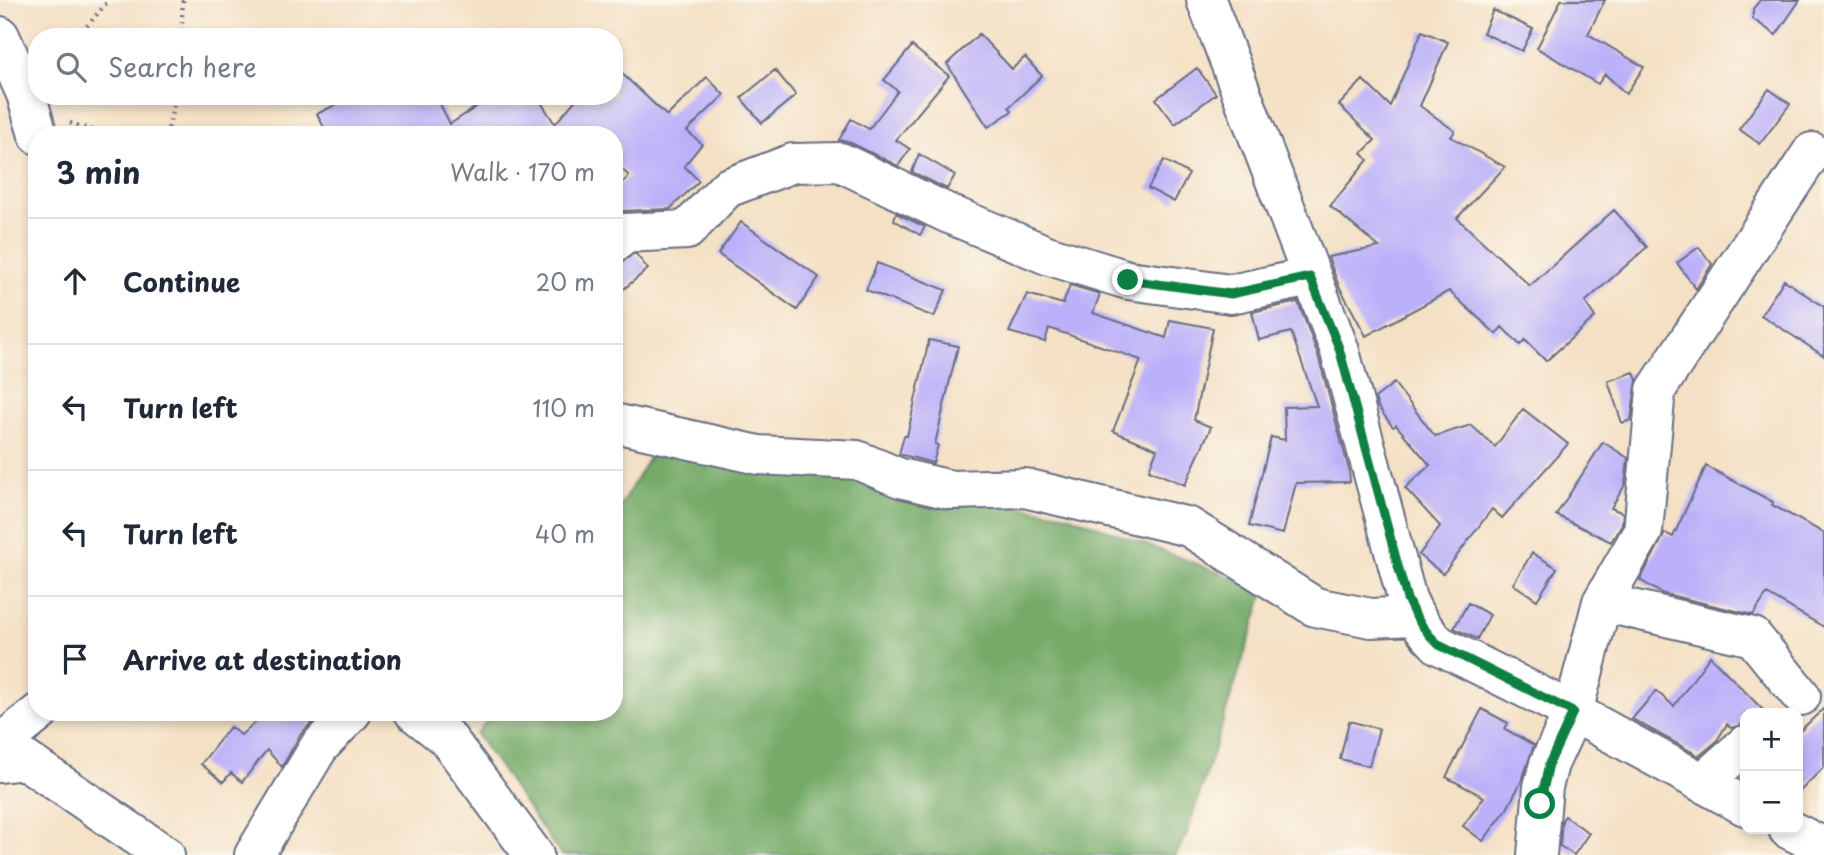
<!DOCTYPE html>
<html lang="en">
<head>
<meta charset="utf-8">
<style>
  :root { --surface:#fff; --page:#f6f6f7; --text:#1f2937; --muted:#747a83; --line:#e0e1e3 }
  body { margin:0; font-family:"Playpen Sans",sans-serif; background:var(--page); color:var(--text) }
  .controls { position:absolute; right:21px; bottom:21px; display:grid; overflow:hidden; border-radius:14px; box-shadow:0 4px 10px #0003 }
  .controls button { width:63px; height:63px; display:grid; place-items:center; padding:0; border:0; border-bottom:2px solid var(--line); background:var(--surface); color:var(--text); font:35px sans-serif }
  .stop { position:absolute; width:21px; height:21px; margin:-16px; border:5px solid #0b8043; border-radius:50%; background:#fff }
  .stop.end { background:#0b8043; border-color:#fff; box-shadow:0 2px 7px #0008 }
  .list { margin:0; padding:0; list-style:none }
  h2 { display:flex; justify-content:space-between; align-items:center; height:91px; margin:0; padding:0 28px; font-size:30px }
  h2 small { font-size:23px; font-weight:400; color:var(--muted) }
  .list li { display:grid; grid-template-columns:46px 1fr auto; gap:21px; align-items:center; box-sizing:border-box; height:126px; padding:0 28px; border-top:2px solid var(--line) }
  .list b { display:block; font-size:26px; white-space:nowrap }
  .list em { font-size:23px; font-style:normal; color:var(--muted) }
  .icon { flex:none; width:38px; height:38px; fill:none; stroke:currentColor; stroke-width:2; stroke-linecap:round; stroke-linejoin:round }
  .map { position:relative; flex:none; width:1824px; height:855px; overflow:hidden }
  .search { position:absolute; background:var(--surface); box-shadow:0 4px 10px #0003; left:28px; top:28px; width:595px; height:77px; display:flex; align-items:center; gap:18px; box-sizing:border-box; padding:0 24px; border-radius:28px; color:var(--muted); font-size:26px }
  .panel { position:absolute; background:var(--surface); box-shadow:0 4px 10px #0003; left:28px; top:126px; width:595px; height:595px; border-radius:28px }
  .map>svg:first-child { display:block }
  .forest { fill:#74aa67; stroke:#486c62; stroke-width:2 }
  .building { fill:#bbb0f9 }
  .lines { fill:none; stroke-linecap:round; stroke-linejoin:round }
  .street-casing { stroke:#676d82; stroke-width:42 }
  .path { stroke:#676d82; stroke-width:4.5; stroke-dasharray:2 5; stroke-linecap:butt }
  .street { stroke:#fff; stroke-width:38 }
  .route { stroke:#0b8043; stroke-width:9 }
</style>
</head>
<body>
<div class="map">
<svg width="1824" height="855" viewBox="0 0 1824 855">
  <rect width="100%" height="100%" fill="#fbf7ec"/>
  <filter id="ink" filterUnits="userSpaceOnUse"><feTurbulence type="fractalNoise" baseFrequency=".0143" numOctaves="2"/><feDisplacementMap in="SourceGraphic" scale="14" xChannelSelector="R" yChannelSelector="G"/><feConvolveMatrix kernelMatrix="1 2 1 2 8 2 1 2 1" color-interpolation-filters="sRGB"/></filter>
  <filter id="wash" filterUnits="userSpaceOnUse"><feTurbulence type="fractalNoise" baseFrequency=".00686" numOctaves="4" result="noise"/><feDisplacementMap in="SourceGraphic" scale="28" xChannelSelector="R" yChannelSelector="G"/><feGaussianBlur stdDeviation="1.57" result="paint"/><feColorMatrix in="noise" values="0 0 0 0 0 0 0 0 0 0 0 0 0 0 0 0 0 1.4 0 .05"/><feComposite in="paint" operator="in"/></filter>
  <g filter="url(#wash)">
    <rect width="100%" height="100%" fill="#f4e0c4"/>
    <path class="forest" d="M657,444L1068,515L1265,590L1186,836L1176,855H561L476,734L494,712H614V517Z"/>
    <g id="blocks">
      <path class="building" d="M1561,0H1605L1588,34L1644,67L1626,94L1605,74L1598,84L1537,48Z
        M1760,0H1800L1776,35L1753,19V9Z
        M1493,10L1533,29L1522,51L1483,33Z
        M1422,31L1448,42L1420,106L1455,131L1451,137L1505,167L1457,218L1530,286L1614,210L1647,247L1585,302L1595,317L1546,361L1525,340L1520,345L1502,327L1496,334L1449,291L1366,336L1339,286L1328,257L1379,247L1330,206L1368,160L1362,153L1375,140L1339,105L1363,80L1390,106Z
        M979,34L1012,69L1025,57L1042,76L1009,107L1012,111L988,127L947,64Z
        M912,46L949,76L896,140L910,149L898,166L849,142L839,140L851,119L869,129L898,91L884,80Z
        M614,66L667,116L707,77L724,95L687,131L702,144L684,166L699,181L670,209L623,211L617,214L614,211V192L629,176L614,162V135H328L317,114L353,96H436L450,124L493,96H537L555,124L579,96H614Z
        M1197,68L1216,94L1175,124L1156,99Z
        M775,70L796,95L762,123L741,98Z
        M1769,89L1790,104L1760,144L1739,129Z
        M919,154L955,175L947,189L912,172Z
        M1164,160L1189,174L1174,202L1148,188Z
        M896,213L925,227L920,235L894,220Z
        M741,222L819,277L797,310L718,254Z
        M1699,247L1712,264L1696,289L1677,263Z
        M633,254H636L648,269L614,297V264H620Z
        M877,263L946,290L934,317L866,290Z
        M1784,280L1824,307V356L1761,315Z
        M1070,285L1100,294L1093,313L1166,338L1170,320L1213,328L1194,420L1211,427L1185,485L1149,470L1157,449L1113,431L1141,360L1049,328L1045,342L1009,332L1027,294L1063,304Z
        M1298,302L1318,355L1349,470L1350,482L1296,483L1283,534L1249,526L1271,437L1285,440L1284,407L1317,406L1291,332L1259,340L1252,312Z
        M929,340L958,346L935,444L938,445L933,463L899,454L904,436H907Z
        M1634,372L1637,380L1631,420L1622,423L1608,381Z
        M1394,383L1435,436L1471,425L1495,447L1523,409L1568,444L1502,518L1492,509L1443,574L1419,555L1440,526L1405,488L1430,465L1396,425L1393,427L1378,407L1375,398Z
        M1603,442L1628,458L1625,485L1611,508L1623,513L1622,524L1611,542L1556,515Z
        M1706,466L1773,502L1772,505L1824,533V627L1767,594L1753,615L1661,593L1640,580L1665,533L1673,537Z
        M1532,553L1557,568L1537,600L1513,584Z
        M1468,603L1490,615L1477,639L1454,628Z
        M1710,656L1766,713H1745V724L1731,728L1727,724L1716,742L1699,756L1632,719L1656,691L1674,706Z
        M1824,708V767L1798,793V733Z
        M1482,709L1508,723L1505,729L1534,745L1523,778L1507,809L1483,841L1463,826L1484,797L1446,777Z
        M267,712H308L314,720L300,735L282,767L267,750L242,782L231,773L223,782L201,764L230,727L241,735Z
        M1349,721L1379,729L1369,766L1340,759Z
        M1565,816L1589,833L1574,855L1560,846L1562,820Z"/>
    </g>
  </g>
  <g filter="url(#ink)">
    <use href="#blocks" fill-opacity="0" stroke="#676d82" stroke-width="2"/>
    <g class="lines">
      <g class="street-casing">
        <path id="street" d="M1206,0L1339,348L1407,599C1415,618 1424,631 1439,645L1573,712L1745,806
          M0,36L26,94L38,135
          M614,243L624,233L687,230L727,188L793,163L840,162L949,214L1047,255L1128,280L1231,294L1310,277
          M614,423L759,455L857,460L900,478L951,490L1025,488L1189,527L1315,607L1371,618L1414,616
          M1602,602L1643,531L1656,390L1812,152
          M414,712L448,739L534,855
          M0,744L40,712
          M0,763L25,760L165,855
          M1702,783L1745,745
          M1788,829L1824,847
          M254,855L319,747L352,712
          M1537,855L1543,787L1549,764L1573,712L1602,602L1753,637L1801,696"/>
      </g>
      <path class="path" d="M78,37L109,0
        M181,37L183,0
        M70,123L109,135
        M167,135L175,96"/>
      <use href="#street" class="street"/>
    </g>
  </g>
  <g class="lines" filter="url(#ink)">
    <path class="route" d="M1128,280L1231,294L1310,277L1339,348L1407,599C1415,618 1424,631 1439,645L1573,712L1549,764L1540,804"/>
  </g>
</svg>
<div class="controls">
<button>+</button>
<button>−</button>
</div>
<div class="stop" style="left:1540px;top:804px"></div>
<div class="stop end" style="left:1128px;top:280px"></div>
<div class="search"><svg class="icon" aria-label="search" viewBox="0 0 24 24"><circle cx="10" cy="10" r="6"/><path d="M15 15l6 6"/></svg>Search here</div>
<section class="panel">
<h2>3 min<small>Walk · 170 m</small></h2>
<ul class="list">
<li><svg class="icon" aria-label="ahead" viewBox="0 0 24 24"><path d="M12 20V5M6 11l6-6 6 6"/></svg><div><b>Continue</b></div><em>20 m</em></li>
<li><svg class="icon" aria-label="left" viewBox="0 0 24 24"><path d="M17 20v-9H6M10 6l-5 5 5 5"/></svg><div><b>Turn left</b></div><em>110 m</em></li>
<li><svg class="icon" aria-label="left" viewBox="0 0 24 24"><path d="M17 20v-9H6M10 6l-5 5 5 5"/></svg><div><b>Turn left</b></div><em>40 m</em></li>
<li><svg class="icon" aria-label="arrive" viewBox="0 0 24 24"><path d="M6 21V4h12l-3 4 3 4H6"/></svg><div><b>Arrive at destination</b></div></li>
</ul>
</section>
</div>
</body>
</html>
